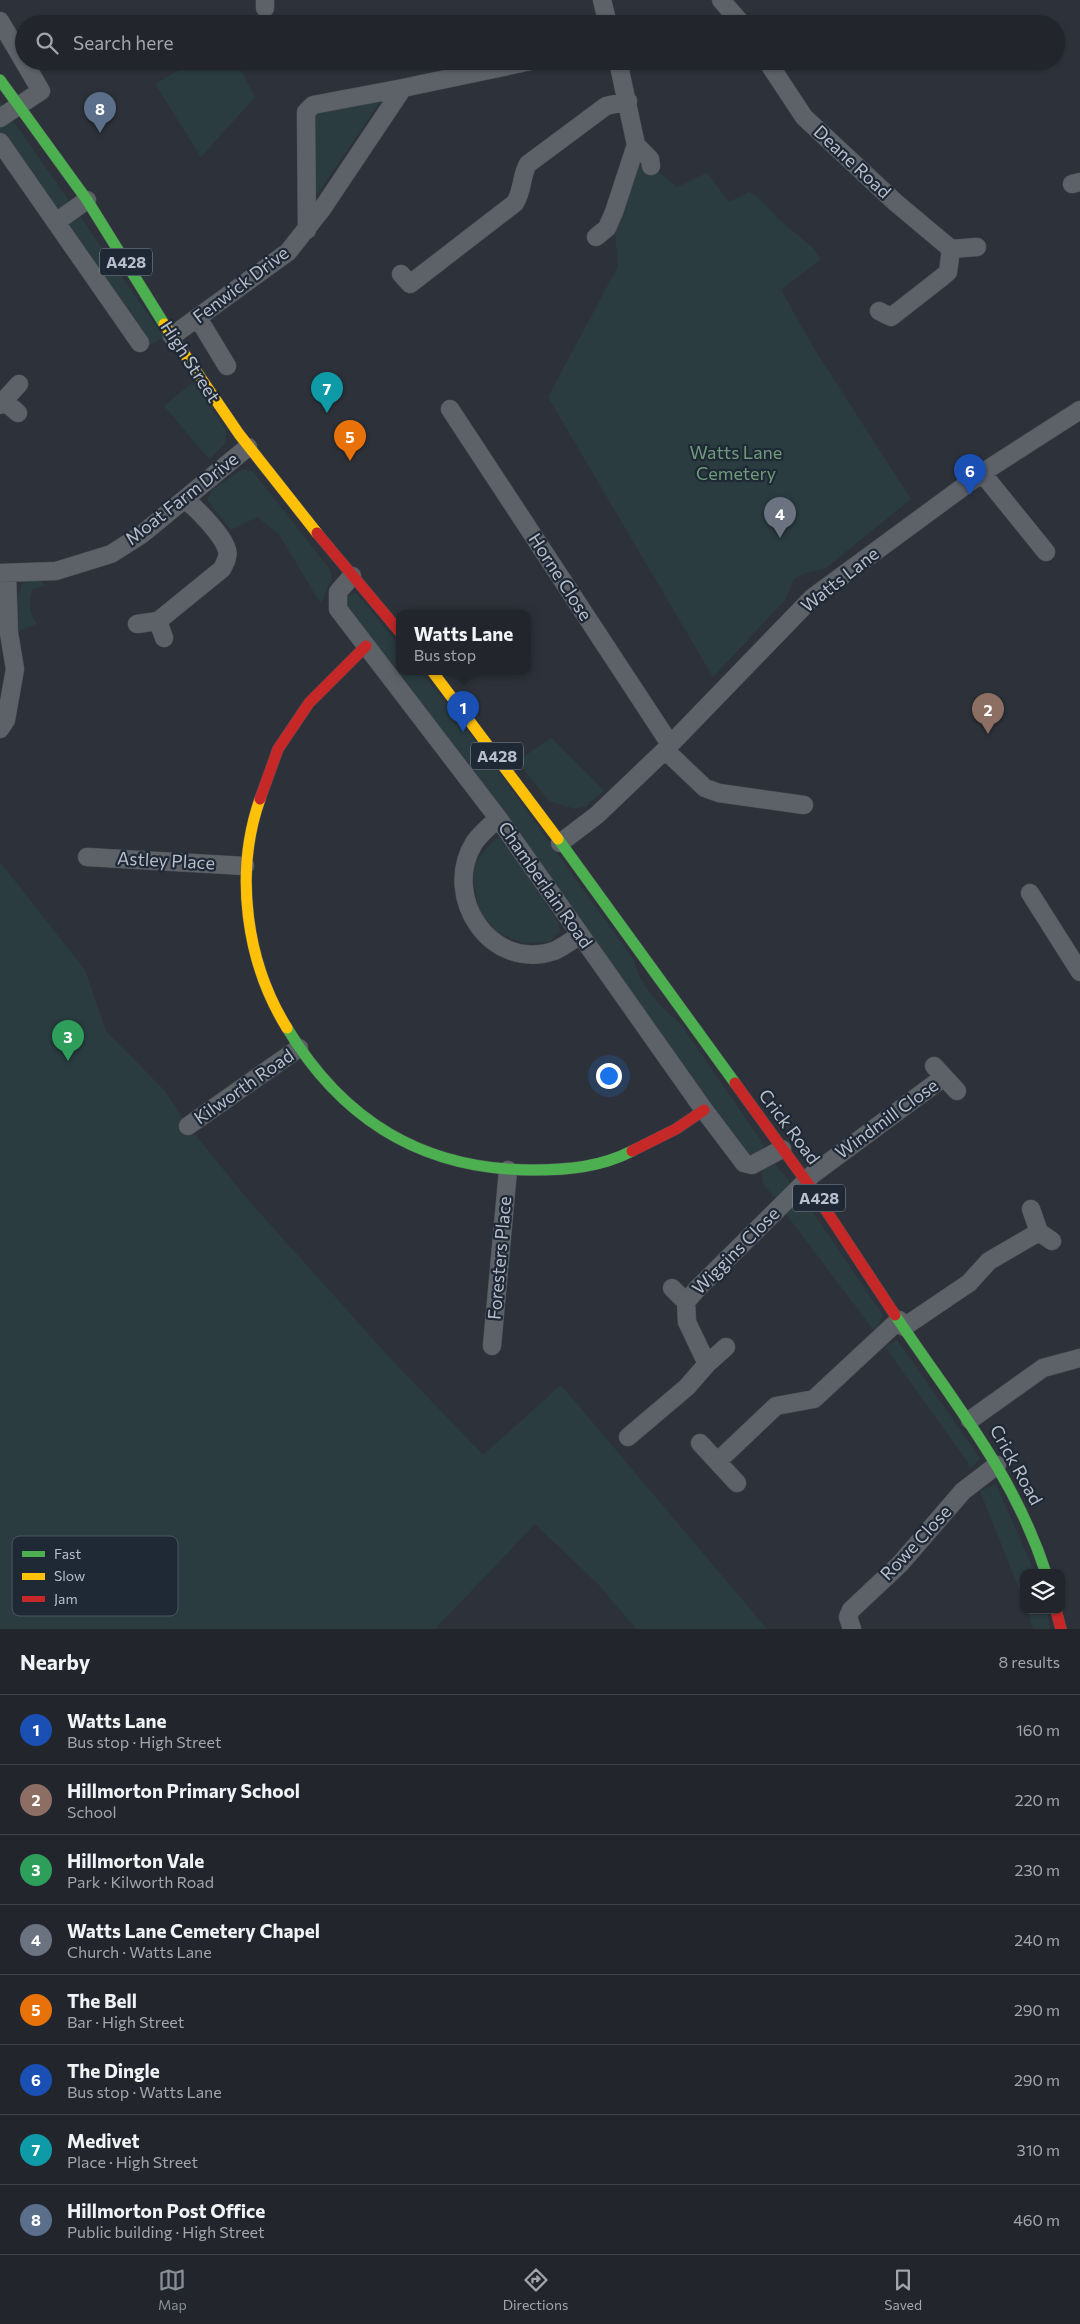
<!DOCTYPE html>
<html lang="en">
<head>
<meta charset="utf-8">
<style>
  :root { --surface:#22262c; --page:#2a2e34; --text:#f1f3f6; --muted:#a2a5a9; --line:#3f4348; --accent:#878e98 }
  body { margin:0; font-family:Commissioner,sans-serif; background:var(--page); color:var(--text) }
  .controls { position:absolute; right:15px; bottom:15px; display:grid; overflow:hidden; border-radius:10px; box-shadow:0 1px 4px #0004 }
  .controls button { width:45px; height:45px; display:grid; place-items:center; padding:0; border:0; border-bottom:1px solid var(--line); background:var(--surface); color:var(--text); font:25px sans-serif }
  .you { position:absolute; left:608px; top:1075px; width:18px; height:18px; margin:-12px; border:4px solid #fff; border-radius:50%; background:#1a73e8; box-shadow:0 0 0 8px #1a73e833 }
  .badge { display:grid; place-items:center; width:32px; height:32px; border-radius:50%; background:var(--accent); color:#fff; font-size:16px; font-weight:700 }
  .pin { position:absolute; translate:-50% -41px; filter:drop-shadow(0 1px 2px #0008) }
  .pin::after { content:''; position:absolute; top:26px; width:18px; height:15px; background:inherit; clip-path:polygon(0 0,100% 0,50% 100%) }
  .popup { position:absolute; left:396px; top:610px; width:135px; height:65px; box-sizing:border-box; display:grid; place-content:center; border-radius:10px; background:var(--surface); filter:drop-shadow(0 1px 4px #0005); font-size:16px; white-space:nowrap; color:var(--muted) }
  .popup b { font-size:19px; color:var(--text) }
  .popup::after { content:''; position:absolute; left:50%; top:100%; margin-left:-10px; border:10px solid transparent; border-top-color:var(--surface) }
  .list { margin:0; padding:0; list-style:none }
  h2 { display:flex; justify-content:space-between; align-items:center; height:65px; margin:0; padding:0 20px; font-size:21px }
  h2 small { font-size:16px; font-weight:400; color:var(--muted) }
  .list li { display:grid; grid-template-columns:32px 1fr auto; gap:15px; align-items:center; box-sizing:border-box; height:70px; padding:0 20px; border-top:1px solid var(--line) }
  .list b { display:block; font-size:19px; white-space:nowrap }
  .list p { margin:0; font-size:16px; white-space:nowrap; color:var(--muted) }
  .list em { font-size:16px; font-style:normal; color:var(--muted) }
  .icon { flex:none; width:28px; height:28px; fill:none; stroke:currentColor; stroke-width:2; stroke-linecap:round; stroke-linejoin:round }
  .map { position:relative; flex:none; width:1080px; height:1629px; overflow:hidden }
  .search { position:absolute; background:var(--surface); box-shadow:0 1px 4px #0004; left:15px; right:15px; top:15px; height:55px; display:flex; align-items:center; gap:12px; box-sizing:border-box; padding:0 18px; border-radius:28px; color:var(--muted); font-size:19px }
  .sheet { height:625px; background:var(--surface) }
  nav { display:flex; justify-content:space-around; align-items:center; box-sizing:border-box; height:70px; border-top:1px solid var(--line); background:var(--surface); font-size:14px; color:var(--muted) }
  nav a { display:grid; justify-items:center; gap:2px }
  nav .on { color:var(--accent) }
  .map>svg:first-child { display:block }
  .green { fill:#2a3c40 }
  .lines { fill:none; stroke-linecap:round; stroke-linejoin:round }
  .street-casing { stroke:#4b4e54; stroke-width:19 }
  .fast-casing { stroke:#4b4e54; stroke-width:12 }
  .slow-casing { stroke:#4b4e54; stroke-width:12 }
  .jam-casing { stroke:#4b4e54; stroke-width:12 }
  .street { stroke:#5d6168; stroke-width:18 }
  .fast { stroke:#4caf50; stroke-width:11 }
  .slow { stroke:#ffc107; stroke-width:11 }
  .jam { stroke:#c62828; stroke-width:11 }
  .labels { text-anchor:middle; stroke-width:4.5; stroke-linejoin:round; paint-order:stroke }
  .shield { fill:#1f2835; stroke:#89929d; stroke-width:1 }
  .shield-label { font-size:16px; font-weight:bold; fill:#b7bfca }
  .street-label { font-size:18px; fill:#b7bfca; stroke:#1f2835 }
  .park-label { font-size:18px; fill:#6f9b7a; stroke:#1f2835 }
  .key { fill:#1f2835; stroke:#4d5562; stroke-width:1 }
  .key-label { font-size:14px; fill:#b7bfca }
</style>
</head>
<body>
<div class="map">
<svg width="1080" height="1629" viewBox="0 0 1080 1629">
  <rect width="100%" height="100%" fill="#2d323a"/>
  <path class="green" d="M194,61H236L255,97L201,157L155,84Z
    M384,96L318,193H315V115L320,110Z
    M0,102L164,337L148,346L0,135Z
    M636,160L651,166L677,187L707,173L729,202L749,192C763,199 770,211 781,221C794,234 812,243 821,259L781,290L815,350L911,499L826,568L802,574L794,579L785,600L713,677L548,397L618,266L615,231Z
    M193,382L226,430V442L209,459L164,406Z
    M242,469L253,472L329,568L332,577L321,604L278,533L257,517L231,530L207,500L211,491Z
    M29,580L41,581L45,585L32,590C28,604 29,612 37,624L19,631L18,598L22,584Z
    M352,594H357L399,645V671H421L496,768L634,960C637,981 663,1011 680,1023L764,1145L763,1151L751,1157L741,1149L469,764L344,606L346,597Z
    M551,738L604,791L586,806L575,809L549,801L517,761Z
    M496,838L504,840L558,922L560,931L550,942L523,943L497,932L480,913L473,878L476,861Z
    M0,862L85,970L106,1031L165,1091L188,1126L249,1201L390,1358L483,1455L561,1385L767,1629H636L598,1584L535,1524L435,1629H0Z
    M775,1164L791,1183L776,1200L763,1183L761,1171Z
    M801,1195L883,1315L875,1332L783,1210Z
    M897,1340L980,1458L970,1469L967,1461L885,1347Z
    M996,1484L1035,1573H1024V1601L980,1491Z
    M1028,1610H1046L1051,1629H1033Z"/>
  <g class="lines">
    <g class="street-casing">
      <path id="street" d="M602,0L608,24
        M721,0L742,24
        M265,8V0
        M0,21L41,91L0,118
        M618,61L636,145L650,159L651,166
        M767,61L804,117L895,202L951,249L948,272L941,278L891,317L879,311
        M0,142L140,343
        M1072,184L1080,182
        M56,222L87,200
        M307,230L306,112L313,105L403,88
        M596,237L607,228L614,212L636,145
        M951,249L977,247
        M401,274L410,284L515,203C523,190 521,176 528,164L606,106L628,101
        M198,318L227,366
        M172,336L288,252L322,209L403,88L531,61
        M4,401L18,413
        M0,405L19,384
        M450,409L670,744
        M982,473L1046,552
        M0,573L56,571L111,554L141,535L248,447
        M352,576L338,592V609L498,818L704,1110L744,1163L752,1165L782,1149
        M158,621L164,638
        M137,624L158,621L222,569C225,563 229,556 227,550C223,535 197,509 185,499
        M0,729L6,720L15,669L9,633L7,574
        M665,750L705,788L719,793L804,805
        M498,818C490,826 480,834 474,843C441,897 491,972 554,951C563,947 572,940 580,935
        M560,843L597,815L665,750L812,598L982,473L1080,410
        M87,857L245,866
        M1030,893L1080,972
        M934,1066L957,1091
        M188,1126L299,1048
        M1031,1209L1039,1232L1052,1241
        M672,1288L686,1302
        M904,1327L969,1283L989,1261L1039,1232
        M492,1346L508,1170
        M707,1364L726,1347
        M970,1420L1043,1368L1080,1358
        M628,1437L687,1387L707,1364L687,1322L686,1302L698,1288L813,1174L944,1077
        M700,1443L737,1483
        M718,1461L776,1406L814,1399L899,1320
        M852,1629L848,1617L851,1610L900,1564L963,1491L997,1465"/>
    </g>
    <g class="fast-casing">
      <path id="fast" d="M0,80L87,200L164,324
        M558,839L735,1083
        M287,1028C343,1121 423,1170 533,1170C568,1170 601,1167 632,1151
        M895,1315C953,1402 1013,1472 1046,1573"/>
    </g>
    <g class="slow-casing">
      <path id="slow" d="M164,324L239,434L317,533
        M432,671L558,839
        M260,799C234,873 246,962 287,1028"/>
    </g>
    <g class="jam-casing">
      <path id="jam" d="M317,533L399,631
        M260,799L278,749L309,703L366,646
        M735,1083L814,1192L895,1315
        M632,1151L676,1129L704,1110
        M1056,1610L1061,1629"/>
    </g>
    <use href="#street" class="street"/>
    <use href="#fast" class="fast"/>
    <use href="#slow" class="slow"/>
    <use href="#jam" class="jam"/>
  </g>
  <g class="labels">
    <g class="shield">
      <rect x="100" y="248.5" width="52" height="27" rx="4"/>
      <rect x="471" y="742.5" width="52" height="27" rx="4"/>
      <rect x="793" y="1184.5" width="52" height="27" rx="4"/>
    </g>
    <g class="shield-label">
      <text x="126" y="268">A428</text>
      <text x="497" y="762">A428</text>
      <text x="819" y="1204">A428</text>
    </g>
    <g class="street-label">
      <text transform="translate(852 162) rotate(43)" y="6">Deane Road</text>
      <text transform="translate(241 285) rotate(-37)" y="6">Fenwick Drive</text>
      <text transform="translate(190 362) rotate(57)" y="6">High Street</text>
      <text transform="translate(182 499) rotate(-38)" y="6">Moat Farm Drive</text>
      <text transform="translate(560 577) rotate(57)" y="6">Horne Close</text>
      <text transform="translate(840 580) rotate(-38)" y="6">Watts Lane</text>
      <text transform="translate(166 861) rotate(3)" y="6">Astley Place</text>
      <text transform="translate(545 885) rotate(55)" y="6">Chamberlain Road</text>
      <text transform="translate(244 1087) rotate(-35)" y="6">Kilworth Road</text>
      <text transform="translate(887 1119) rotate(-36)" y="6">Windmill Close</text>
      <text transform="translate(789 1127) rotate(53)" y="6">Crick Road</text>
      <text transform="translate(736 1251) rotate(-45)" y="6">Wiggins Close</text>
      <text transform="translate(500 1258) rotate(-85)" y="6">Foresters Place</text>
      <text transform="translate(1016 1465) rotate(61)" y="6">Crick Road</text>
      <text transform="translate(916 1543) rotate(-47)" y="6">Rowe Close</text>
    </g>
    <g class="park-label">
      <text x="736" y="459">Watts Lane<tspan x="736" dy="21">Cemetery</tspan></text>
    </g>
  </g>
  <rect x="12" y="1536" width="166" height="80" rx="8" class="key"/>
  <rect x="22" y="1551" width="23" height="6" fill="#4caf50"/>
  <rect x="22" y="1573" width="23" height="7" fill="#ffc107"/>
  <rect x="22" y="1596" width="23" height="6" fill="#c62828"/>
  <g class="key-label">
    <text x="54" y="1559">Fast</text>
    <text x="54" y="1581">Slow</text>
    <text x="54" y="1604">Jam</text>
  </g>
</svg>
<div class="controls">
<button><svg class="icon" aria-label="layers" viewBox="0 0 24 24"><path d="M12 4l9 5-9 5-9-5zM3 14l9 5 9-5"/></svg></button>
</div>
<div class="you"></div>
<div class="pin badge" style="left:463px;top:732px;background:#1a4fb4">1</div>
<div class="popup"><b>Watts Lane</b>Bus stop</div>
<div class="pin badge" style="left:988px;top:734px;background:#8d6e63">2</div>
<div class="pin badge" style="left:68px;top:1061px;background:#2e9e5b">3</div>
<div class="pin badge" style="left:780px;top:538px;background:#6b7280">4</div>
<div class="pin badge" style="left:350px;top:461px;background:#e8710a">5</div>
<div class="pin badge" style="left:970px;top:495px;background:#1a4fb4">6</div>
<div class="pin badge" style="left:327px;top:413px;background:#0f9aa8">7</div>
<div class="pin badge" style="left:100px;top:133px;background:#5c6f8a">8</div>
<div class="search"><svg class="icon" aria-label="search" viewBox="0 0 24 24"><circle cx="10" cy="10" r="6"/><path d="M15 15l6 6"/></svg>Search here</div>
</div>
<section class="sheet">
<h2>Nearby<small>8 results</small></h2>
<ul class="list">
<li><span class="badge" style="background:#1a4fb4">1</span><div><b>Watts Lane</b><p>Bus stop · High Street</p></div><em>160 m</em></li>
<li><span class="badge" style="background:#8d6e63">2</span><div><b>Hillmorton Primary School</b><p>School</p></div><em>220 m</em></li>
<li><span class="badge" style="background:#2e9e5b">3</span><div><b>Hillmorton Vale</b><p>Park · Kilworth Road</p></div><em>230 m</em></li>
<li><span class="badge" style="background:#6b7280">4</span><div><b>Watts Lane Cemetery Chapel</b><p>Church · Watts Lane</p></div><em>240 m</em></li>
<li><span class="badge" style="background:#e8710a">5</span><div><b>The Bell</b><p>Bar · High Street</p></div><em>290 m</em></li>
<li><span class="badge" style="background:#1a4fb4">6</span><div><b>The Dingle</b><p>Bus stop · Watts Lane</p></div><em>290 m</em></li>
<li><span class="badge" style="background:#0f9aa8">7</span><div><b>Medivet</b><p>Place · High Street</p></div><em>310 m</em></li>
<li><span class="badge" style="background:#5c6f8a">8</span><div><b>Hillmorton Post Office</b><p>Public building · High Street</p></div><em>460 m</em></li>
</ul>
</section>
<nav>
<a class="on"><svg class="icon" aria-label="map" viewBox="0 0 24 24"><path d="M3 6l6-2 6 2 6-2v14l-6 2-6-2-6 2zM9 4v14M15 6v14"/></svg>Map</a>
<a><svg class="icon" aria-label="directions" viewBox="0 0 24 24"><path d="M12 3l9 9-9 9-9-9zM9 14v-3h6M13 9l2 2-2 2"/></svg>Directions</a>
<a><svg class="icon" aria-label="saved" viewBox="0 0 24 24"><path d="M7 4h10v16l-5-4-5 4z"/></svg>Saved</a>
</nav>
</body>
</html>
